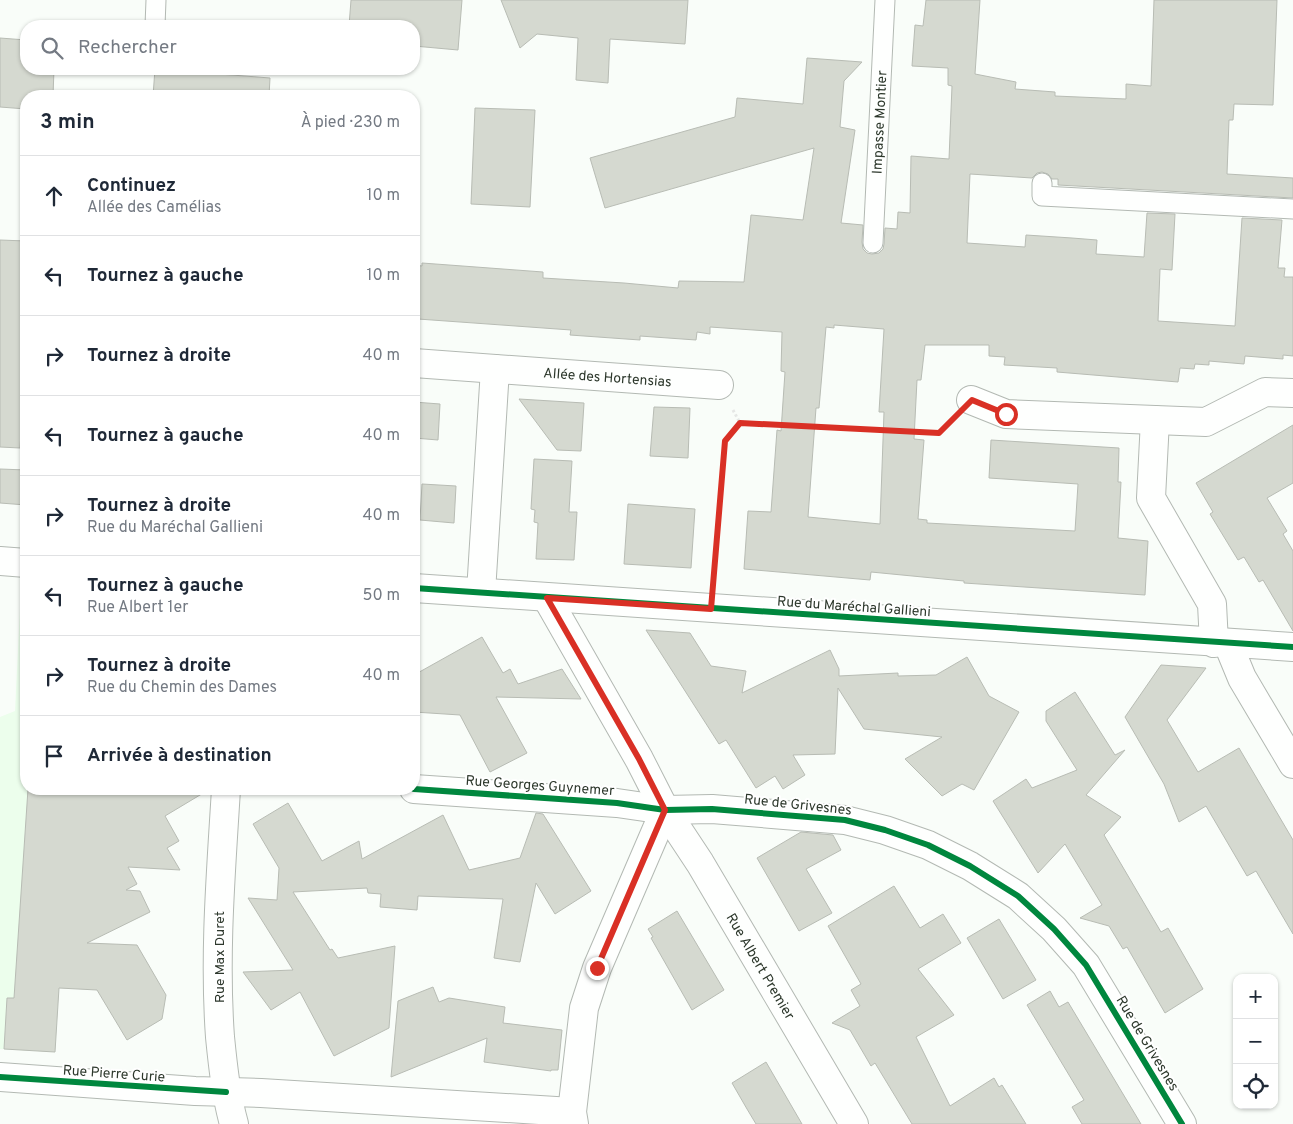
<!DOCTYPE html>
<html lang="fr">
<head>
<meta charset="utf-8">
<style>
  :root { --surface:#fff; --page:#f2f2f3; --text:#1f2937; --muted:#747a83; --line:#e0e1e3 }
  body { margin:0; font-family:Overpass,sans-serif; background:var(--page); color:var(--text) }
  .controls { position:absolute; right:15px; bottom:15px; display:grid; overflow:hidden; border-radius:10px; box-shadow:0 1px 4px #0004 }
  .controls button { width:45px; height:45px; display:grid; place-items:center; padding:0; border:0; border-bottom:1px solid var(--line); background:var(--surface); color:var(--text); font:25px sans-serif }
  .stop { position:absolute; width:15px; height:15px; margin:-11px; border:4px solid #d93025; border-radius:50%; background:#fff }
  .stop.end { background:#d93025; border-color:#fff; box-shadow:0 1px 5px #0008 }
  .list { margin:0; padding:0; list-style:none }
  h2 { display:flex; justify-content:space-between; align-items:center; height:65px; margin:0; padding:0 20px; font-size:21px }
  h2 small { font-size:16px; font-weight:400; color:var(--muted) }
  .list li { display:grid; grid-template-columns:32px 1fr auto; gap:15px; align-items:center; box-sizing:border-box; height:80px; padding:0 20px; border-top:1px solid var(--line) }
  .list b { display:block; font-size:19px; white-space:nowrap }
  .list p { margin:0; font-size:16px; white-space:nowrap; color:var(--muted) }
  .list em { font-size:16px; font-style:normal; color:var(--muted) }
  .icon { flex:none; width:28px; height:28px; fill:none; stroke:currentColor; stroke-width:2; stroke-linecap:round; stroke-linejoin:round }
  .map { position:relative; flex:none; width:1293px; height:1124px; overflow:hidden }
  .search { position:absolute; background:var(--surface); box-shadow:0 1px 4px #0004; left:20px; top:20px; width:400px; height:55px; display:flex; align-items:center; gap:12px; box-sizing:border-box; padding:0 18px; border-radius:20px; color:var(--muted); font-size:19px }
  .panel { position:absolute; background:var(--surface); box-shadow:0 1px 4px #0004; left:20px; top:90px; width:400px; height:705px; border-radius:20px }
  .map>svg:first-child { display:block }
  .built { fill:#ecfeec }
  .building { fill:#d5d9d0; stroke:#b8bcb4; fill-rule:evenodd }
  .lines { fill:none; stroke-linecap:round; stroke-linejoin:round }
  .service-casing { stroke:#b3b9b3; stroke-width:21 }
  .minor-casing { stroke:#b3b9b3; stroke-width:30 }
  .path { stroke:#e5e7e5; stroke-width:3; stroke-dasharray:2.5 2.5; stroke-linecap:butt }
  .service { stroke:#fefffe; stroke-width:19 }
  .minor { stroke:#fefffe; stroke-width:28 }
  .cycleway-casing { stroke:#fff; stroke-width:9 }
  .cycleway { stroke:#00873e; stroke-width:6 }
  .route { stroke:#d93025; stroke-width:6 }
  .labels { text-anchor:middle; stroke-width:4; stroke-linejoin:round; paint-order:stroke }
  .street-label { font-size:14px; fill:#2d382c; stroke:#fff }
</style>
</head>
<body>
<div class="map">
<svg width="1293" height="1124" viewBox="0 0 1293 1124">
  <rect width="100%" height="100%" fill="#f9fdf9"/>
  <path class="built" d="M21,588L26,589V789H71L55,1052L0,1049V717L15,711Z"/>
  <path class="building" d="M351,0H462L458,50L414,46V26H349Z
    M501,0H688L685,44L610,39L608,83L576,80L578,38L537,34L520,48Z
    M926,0H980L975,74L1016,82L1015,89L1055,92V96L1126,99V84L1151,86L1154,0H1277L1273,105L1234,104L1233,120H1229L1227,174L1293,178V198L1058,185V179H1052L1048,174L1042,172L1037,173L1032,178L970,174L967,243L1025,247L1026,235L1072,238L1097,240L1096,254L1144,257L1147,213L1175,214L1172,270L1160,269L1158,321L1235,326L1242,218L1282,220L1278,268H1285L1284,277H1293V356L1283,355V359L1245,356L1244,364L1209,361V365L1195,364L1194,369L1180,368L1178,382L1057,372V368L1004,365L1005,357L989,356V345H925L921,380H917L914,439L924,440L918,519L927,520V523L1075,531L1078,484L989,478L991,440L1119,448L1118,482H1121L1118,538L1148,541L1145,595L964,583V581L871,572L870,580L744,569L748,511L771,512L777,430L781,431L785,372L781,371L782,332L710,327V334L697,332L696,340L640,336V340L570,335L571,330L418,319L419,310H414V265L422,266V263L543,272V278L624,283L678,288L679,281L744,282L751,215L803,220L814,148L605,208L590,158L735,117L737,98L803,104L807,58L862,62L844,81L840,127L855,130L841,223L863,225L862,242L863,249L867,253L872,254L879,253L883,249L884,244L885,228L897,229L898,212L910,213L911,156L949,159L952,86L948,85V68L912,66L915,25L923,26ZM834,325L884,329L879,412H884L880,524L808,517L816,408H819L826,327L834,328Z
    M0,38L26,40V69H54L53,96H26V109L0,107Z
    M155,69L270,78L269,96H153Z
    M475,108L535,110L530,207L471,204Z
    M0,240L26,241V359L20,448L0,447Z
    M519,399L584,403L581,451L557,450Z
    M414,402L440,404L438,440L414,438Z
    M654,407L690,408L688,458L650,456Z
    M1293,425V483L1267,498L1287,531L1283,534L1293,551V631L1263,580L1259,582L1244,557L1238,560L1210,514L1213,512L1196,483Z
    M534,459L572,461L569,512H577L574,560L536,559L538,523L534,522L535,510L531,509Z
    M0,469L26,470V505L0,503Z
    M422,484L456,486L454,523L420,520Z
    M628,504L695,509L691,568L624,564Z
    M646,630L690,633L711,666L746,671L742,693L830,650L839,669V676L898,673V676L936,675L967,657L989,696L1019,712L974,790L962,784L942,796L905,759L942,737L864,729L838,688L835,754L793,755L805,775L783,789L775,776L756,788L726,740L719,744Z
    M482,637L503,673L510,669L518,684L562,669L581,699L496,697L527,753L490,772L460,715L414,712V675Z
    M1161,665L1206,668L1167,720L1198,772L1239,748L1293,840V934L1256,871L1247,876L1206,806L1179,822L1164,784L1125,717Z
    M1075,692L1115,755L1125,750L1086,795L1121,817L1104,835L1161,932L1168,928L1203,989L1165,1013L1127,947L1123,949L1109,926L1080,918L1102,905L1065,844L1038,873L993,801L1026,779L1032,788L1077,770L1046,721V711Z
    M28,789H210L165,816L179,841L167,848L180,870L128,867L137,884L126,890L140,891L150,912L87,943L137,945L166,995L162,1019L127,1040L97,990L59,988L55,1052L4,1049L7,998H14Z
    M288,803L322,861L359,841L362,859L443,815L469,870L520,858L536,813L543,814L591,891L555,914L536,883L520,962L494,958L503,899L418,896L417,910L380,907L381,894L368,893L367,888L293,892L330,950L332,949L338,958L395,946L389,1028L334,1056L300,992L271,1010L243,972L293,970L248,898L277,900L279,868L253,824Z
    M801,832L833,835L841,850L806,869L832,913L799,931L757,858Z
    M894,886L920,928L943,914L961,943L918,969L954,1015L916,1037L950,1106L994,1078L999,1087L1002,1085L1026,1124H912L875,1063L871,1066L850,1030L832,1023L860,1006L851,990L861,984L828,926Z
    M677,911L724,990L692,1010L651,938L653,937L648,929Z
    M999,919L1036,980L1003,999L967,938Z
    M433,987L439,1002L449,998L505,1007L503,1023L562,1030L558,1070H551V1071L484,1062L487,1038L391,1077L398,1001Z
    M1050,991L1059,1007L1068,1002L1141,1124H1082L1072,1107L1084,1100L1027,1005Z
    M766,1062L802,1124H756L747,1109L732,1083Z"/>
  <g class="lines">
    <g class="service-casing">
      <g id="service">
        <path d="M155,26L156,0"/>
        <path d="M1042,183V196L1293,209"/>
        <path id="s1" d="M873,243L885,0"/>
      </g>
    </g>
    <g class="minor-casing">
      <g id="minor">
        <path id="s2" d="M414,363L719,385"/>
        <path d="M971,400L1006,414L1206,422L1265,392L1293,393"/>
        <path d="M1155,420L1151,498L1212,604L1214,643"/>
        <path d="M0,561L26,563"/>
        <path d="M414,588L1293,647"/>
        <path d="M481,592L495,369"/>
        <path id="s3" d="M547,598L639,759L665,810L700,863L854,1124"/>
        <path d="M1228,644L1242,678L1293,764"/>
        <path d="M226,789C221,872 214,954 220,1037C223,1067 226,1095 234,1124"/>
        <path d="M414,789L617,803L665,810L712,809L845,820L885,830L928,845L970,866L1018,896L1054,929L1086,965L1182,1124"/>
        <path d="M0,1077L195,1091L261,1093L572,1112"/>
        <path d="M574,1124L572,1112L584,1008L597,968L665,810"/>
      </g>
    </g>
    <path class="path" d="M733,410L740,423L939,433L951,421
      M713,579L725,441L740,423"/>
    <use href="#service" class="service"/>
    <use href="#minor" class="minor"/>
    <g class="cycleway-casing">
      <path id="cycleway" d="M414,588L1293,647
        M414,789L617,803L665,810L712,809L845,820L885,830L928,845L970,866L1018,896L1054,929L1086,965L1182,1124
        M0,1077L226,1092"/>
    </g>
    <use href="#cycleway" class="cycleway"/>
  </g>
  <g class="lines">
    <path class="route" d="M597,968L665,810L639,759L547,598L711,609L725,441L740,423L939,433L972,400L1006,414"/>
  </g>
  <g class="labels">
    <g class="street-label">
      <text dy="5" stroke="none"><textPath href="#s1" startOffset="121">Impasse Montier</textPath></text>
      <text dy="5" stroke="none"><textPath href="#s2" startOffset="194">Allée des Hortensias</textPath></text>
      <text transform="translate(854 606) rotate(4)" y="5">Rue du Maréchal Gallieni</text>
      <text transform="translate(540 785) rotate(4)" y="5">Rue Georges Guynemer</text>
      <text transform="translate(798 804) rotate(6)" y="5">Rue de Grivesnes</text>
      <text transform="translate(219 957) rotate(-90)" y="5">Rue Max Duret</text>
      <text dy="5" stroke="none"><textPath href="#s3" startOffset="426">Rue Albert Premier</textPath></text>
      <text transform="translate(1148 1043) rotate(59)" y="5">Rue de Grivesnes</text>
      <text transform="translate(114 1073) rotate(4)" y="5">Rue Pierre Curie</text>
    </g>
  </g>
</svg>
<div class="controls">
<button>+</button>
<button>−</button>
<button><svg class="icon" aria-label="locate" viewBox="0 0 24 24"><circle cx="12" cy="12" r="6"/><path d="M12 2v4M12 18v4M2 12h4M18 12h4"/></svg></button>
</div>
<div class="stop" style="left:1006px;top:414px"></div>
<div class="stop end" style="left:597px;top:968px"></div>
<div class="search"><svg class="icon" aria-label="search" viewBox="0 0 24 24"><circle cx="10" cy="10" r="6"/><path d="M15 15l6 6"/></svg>Rechercher</div>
<section class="panel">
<h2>3 min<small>À pied · 230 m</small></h2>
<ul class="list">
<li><svg class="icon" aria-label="ahead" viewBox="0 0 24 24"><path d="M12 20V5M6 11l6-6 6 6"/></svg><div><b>Continuez</b><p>Allée des Camélias</p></div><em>10 m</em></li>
<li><svg class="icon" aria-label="left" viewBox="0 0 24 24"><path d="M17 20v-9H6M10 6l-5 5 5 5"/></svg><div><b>Tournez à gauche</b></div><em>10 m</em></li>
<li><svg class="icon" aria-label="right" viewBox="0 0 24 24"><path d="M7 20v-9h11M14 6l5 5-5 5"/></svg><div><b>Tournez à droite</b></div><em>40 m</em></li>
<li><svg class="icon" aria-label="left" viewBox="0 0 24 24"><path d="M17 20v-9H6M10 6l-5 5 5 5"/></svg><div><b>Tournez à gauche</b></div><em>40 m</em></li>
<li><svg class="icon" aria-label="right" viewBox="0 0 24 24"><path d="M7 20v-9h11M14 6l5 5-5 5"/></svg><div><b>Tournez à droite</b><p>Rue du Maréchal Gallieni</p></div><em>40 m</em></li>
<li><svg class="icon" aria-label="left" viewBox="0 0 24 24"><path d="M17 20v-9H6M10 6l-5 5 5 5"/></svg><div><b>Tournez à gauche</b><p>Rue Albert 1er</p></div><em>50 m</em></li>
<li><svg class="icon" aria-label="right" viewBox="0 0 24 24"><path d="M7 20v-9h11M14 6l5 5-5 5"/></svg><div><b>Tournez à droite</b><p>Rue du Chemin des Dames</p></div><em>40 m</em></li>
<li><svg class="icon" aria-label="arrive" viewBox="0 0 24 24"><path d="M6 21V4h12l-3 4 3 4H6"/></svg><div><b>Arrivée à destination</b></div></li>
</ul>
</section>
</div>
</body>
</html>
